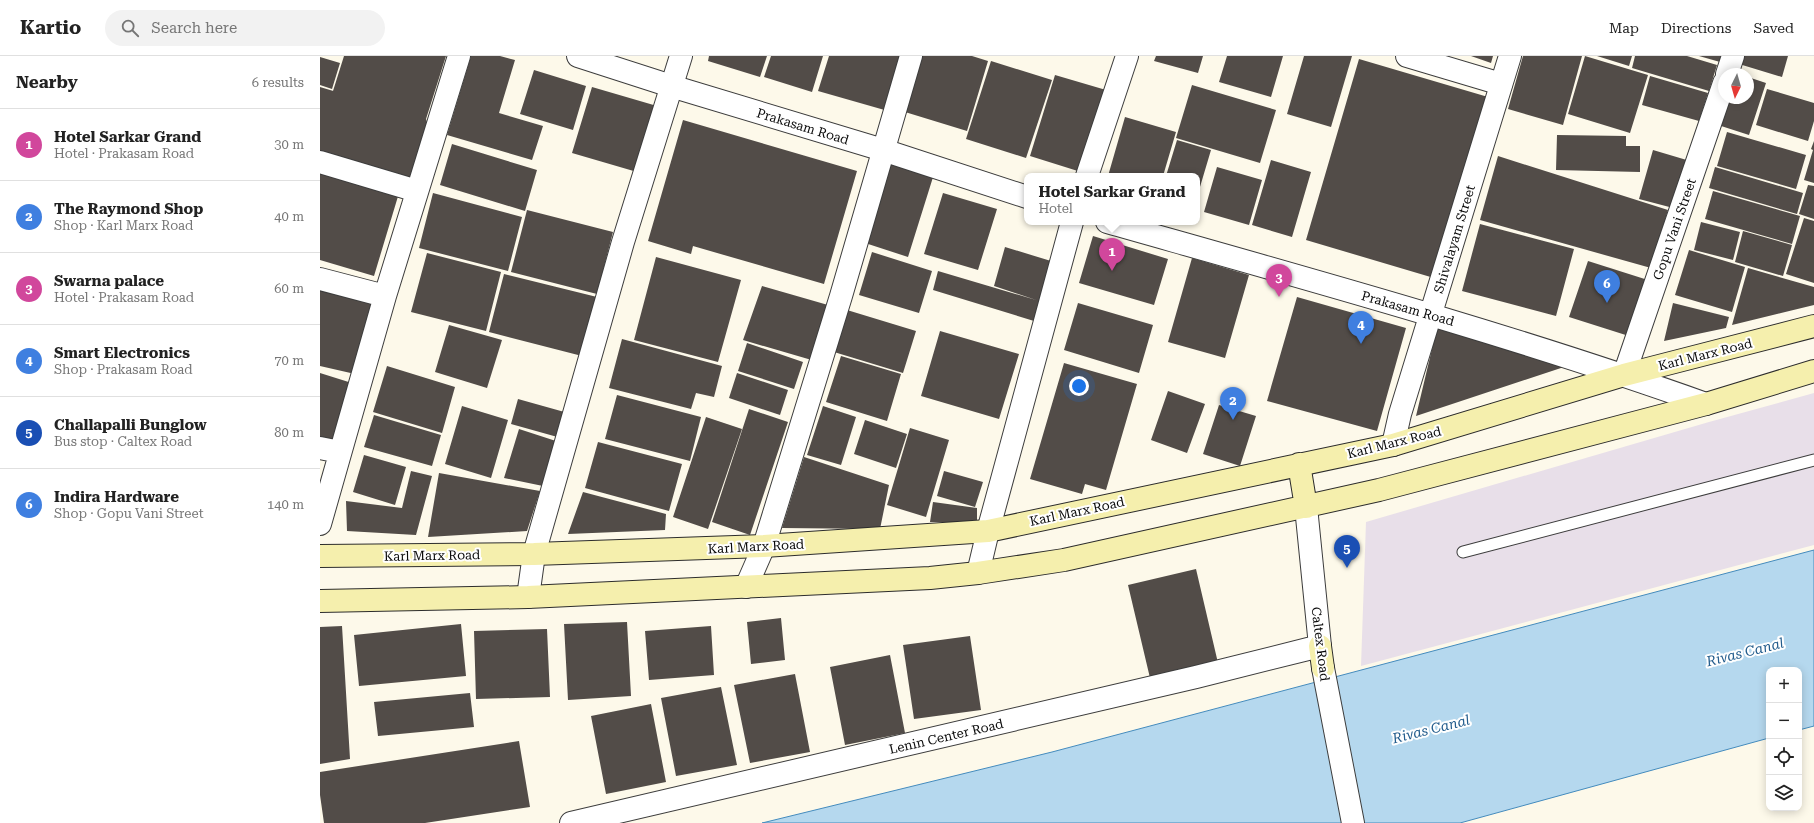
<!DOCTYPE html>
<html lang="en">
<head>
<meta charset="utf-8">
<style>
  :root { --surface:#fff; --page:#f2f2f2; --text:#222; --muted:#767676; --line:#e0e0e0; --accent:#aa3337 }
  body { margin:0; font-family:"Roboto Serif",serif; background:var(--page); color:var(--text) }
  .controls { position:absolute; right:12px; bottom:12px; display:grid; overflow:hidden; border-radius:8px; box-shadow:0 2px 10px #0003 }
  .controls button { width:36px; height:36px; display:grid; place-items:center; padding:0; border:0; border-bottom:1px solid var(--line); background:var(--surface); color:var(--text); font:20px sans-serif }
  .compass { position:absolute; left:1398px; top:12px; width:36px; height:36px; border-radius:50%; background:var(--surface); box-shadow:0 2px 10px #0003; rotate:185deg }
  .you { position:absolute; left:759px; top:330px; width:14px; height:14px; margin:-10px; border:3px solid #fff; border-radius:50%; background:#1a73e8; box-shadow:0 0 0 6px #1a73e833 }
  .badge { display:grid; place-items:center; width:26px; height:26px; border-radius:50%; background:var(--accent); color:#fff; font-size:13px; font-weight:700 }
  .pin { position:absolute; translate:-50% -33px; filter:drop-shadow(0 1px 2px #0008) }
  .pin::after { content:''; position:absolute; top:21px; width:14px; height:12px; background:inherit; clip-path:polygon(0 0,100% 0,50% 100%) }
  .popup { position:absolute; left:704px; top:117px; width:176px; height:52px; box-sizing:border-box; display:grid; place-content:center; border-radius:8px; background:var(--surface); filter:drop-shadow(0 1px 3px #0005); font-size:13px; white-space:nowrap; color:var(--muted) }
  .popup b { font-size:15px; color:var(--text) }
  .popup::after { content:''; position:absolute; left:50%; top:100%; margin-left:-8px; border:8px solid transparent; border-top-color:var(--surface) }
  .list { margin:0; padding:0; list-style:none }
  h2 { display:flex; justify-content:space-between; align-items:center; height:52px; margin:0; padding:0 16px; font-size:17px }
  h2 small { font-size:13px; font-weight:400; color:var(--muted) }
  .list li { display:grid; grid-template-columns:26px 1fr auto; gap:12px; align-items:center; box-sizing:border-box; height:72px; padding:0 16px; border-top:1px solid var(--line) }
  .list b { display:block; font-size:15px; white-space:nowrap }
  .list p { margin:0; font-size:13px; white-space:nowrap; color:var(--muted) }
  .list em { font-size:13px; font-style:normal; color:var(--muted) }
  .icon { flex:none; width:22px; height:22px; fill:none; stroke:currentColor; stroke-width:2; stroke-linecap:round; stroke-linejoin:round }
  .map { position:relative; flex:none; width:1494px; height:767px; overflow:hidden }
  header { display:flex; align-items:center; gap:24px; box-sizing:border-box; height:56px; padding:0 20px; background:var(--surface); border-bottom:1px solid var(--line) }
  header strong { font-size:19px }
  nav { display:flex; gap:22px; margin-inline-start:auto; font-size:14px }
  .search { width:280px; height:36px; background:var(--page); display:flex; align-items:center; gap:10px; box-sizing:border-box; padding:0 14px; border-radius:22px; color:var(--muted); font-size:15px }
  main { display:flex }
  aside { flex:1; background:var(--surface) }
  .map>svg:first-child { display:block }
  .industrial { fill:#e8dfe9 }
  .water { fill:#b5d8ee; stroke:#448bbd }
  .building { fill:#524c48 }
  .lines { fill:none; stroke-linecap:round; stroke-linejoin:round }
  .service-casing { stroke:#3d3d3d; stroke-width:13 }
  .minor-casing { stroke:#3d3d3d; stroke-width:24 }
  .tertiary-casing { stroke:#3d3d3d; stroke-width:24 }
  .secondary-casing { stroke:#2c2c2c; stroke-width:24 }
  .service { stroke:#fff; stroke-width:11 }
  .minor { stroke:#fff; stroke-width:22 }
  .tertiary { stroke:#fff; stroke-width:22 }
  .secondary { stroke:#f5efad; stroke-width:22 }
  .labels { text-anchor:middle; stroke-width:4; stroke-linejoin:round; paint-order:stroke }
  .street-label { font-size:13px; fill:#0a0a0a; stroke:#fff }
  .water-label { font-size:14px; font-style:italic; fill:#235d8d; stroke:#fff }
</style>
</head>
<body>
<header>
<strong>Kartio</strong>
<div class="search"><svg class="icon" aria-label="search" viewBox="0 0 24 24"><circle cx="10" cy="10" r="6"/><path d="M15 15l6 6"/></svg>Search here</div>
<nav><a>Map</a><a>Directions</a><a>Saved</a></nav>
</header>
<main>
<aside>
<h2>Nearby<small>6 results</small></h2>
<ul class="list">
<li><span class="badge" style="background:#d1479c">1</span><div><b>Hotel Sarkar Grand</b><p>Hotel · Prakasam Road</p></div><em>30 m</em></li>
<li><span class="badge" style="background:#3f7fe0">2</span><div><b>The Raymond Shop</b><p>Shop · Karl Marx Road</p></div><em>40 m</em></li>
<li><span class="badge" style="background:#d1479c">3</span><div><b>Swarna palace</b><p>Hotel · Prakasam Road</p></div><em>60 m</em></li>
<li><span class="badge" style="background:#3f7fe0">4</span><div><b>Smart Electronics</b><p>Shop · Prakasam Road</p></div><em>70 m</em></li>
<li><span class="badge" style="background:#1a4fb4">5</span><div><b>Challapalli Bunglow</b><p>Bus stop · Caltex Road</p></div><em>80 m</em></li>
<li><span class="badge" style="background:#3f7fe0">6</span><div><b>Indira Hardware</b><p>Shop · Gopu Vani Street</p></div><em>140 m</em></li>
</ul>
</aside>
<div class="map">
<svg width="1494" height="767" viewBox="0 0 1494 767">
  <rect width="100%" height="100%" fill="#fdf9ea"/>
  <path class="industrial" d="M1494,337V489L1041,610L1046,466L1389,366Z"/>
  <path class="water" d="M1494,494V670L1479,674V614H1449V682L1140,767H442L732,696Z"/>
  <path class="building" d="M24,0H126L106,63L108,71L93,122L0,95V31L30,40L13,35Z
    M151,0H180L195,4L179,57L223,70L212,104L127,79Z
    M389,0H447L440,21L388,5Z
    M451,0H503L492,36L444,21Z
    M509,0H584L568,55L498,35Z
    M602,0H652L668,5L647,75L585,56Z
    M836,0H883L878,17L834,5Z
    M907,0H963L951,41L899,26Z
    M984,0H1032L1011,71L967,58Z
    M1151,0H1173L1171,7Z
    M1203,0H1262L1243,69L1188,53Z
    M1265,0L1328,19L1310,77L1248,58Z
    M1277,0H1312L1309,10Z
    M1315,0H1367L1397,9L1389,35L1312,12Z
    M1379,0H1402L1400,6Z
    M1421,0H1468L1462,21L1419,8Z
    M0,1L20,7L12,33L0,29Z
    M1039,3L1168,41L1114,222L986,184Z
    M671,5L732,24L706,102L646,83Z
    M214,14L266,30L253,74L200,58Z
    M735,19L786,34L761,116L710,100Z
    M1330,20L1388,37L1379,65L1322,49Z
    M1428,21L1446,27L1429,79L1398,69L1406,42H1428Z
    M872,29L956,54L940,107L856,82Z
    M272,31L337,50L317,116L252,97Z
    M1447,33L1494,47V65L1488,85L1436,69Z
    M805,61L856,76L843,120H788Z
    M363,64L537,115L504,228L373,190L371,198L328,185Z
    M1407,76L1486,99L1476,133L1397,110Z
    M1237,79L1306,80V90H1320V116L1236,114Z
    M857,84L891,94L877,141V120H846Z
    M1494,85V127L1484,124L1493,94L1491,93Z
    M132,88L217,114L205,155L120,129Z
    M1333,94L1370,105L1357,153L1319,143Z
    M1178,100L1348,154L1331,212L1160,164Z
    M568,104L614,118L588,201L542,186Z
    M951,104L991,116L972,181L932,169Z
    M897,111L942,124L929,169L884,156Z
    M1395,111L1483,137L1477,158L1389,132Z
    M0,113L79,137L54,220L0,204Z
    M1488,129L1494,130V163L1479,158Z
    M1393,135L1480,160L1472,188L1385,163Z
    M113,137L202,161L188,215L99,192Z
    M623,137L677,153L658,214L604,198Z
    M207,154L293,176L277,238L191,216Z
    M1484,162L1494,165V227L1466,218Z
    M1381,166L1420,176L1413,204L1374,194Z
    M1160,168L1254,193L1236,260L1142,235Z
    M1423,175L1472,189L1463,220L1415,206Z
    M773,180L848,203L834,249L759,227Z
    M685,191L731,205L719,244L720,245L714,265L613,234L618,215L716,244L674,230Z
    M1369,194L1425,211L1412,256L1355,239Z
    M552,196L612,215L599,257L539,239Z
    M107,197L181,216L166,275L91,256Z
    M336,201L421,224L398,306L314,284Z
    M872,202L929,219L905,302L848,286Z
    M1268,205L1331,225L1312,281L1249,261Z
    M1428,212L1494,231V249L1412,269Z
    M184,218L277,241L262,300L169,276Z
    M0,229L58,244L35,318L0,310Z
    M442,230L508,249L495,305L423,284Z
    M977,241L1086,272L1057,375L947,345Z
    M758,247L833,269L819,317L744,294Z
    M1353,247L1409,261L1406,272L1344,285Z
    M527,254L596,275L583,317L514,296Z
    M129,269L182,284L167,332L115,316Z
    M1117,272L1244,311L1096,360Z
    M620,275L699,298L679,363L601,340Z
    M302,283L402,310L394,341L376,337L371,353L289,332Z
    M427,287L483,306L474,333L418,315Z
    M521,300L581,318L567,365L506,346Z
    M744,307L817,328L786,434L765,428L762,438L710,423Z
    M67,310L135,331L122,377L53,356Z
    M0,317L35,328L18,387L0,381Z
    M417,317L468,334L460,359L409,342Z
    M848,335L885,348L867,397L831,384Z
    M297,339L381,361L370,405L285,383Z
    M198,343L248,357L241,382L191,368Z
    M899,349L936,360L920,410L883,398Z
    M142,350L188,364L171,422L125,408Z
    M503,350L536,361L521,409L487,399Z
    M429,353L468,366L430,479L392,466Z
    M54,359L121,379L112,410L44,391Z
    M386,361L422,373L388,473L353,461Z
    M545,364L587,378L576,412L534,398Z
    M590,372L629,384L606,461L567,449Z
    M199,373L239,386L223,430L184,422Z
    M278,386L362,408L349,455L265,432Z
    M44,399L86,411L75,449L33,436Z
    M484,401L569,429L560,473L462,472Z
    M91,415L112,420L96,479L27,475L26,445L82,452Z
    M624,415L663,426L655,451L617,440Z
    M119,417L220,435L207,475L108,481Z
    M263,436L346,458L345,474L248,478Z
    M613,446L657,452V466H610Z
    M876,513L898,607L830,622L808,529Z
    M461,562L465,604L431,608L427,566Z
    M307,566L311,640L248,644L244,568Z
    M141,568L146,620L39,630L34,579Z
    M22,570L30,703L0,708V571Z
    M391,570L394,619L329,624L325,575Z
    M227,573L230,641L156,643L154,575Z
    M650,580L661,654L594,663L583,589Z
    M570,599L585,677L525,689L510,611Z
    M475,618L490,696L430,707L414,629Z
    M401,631L417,709L356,720L341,642Z
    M150,637L154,671L58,680L54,646Z
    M331,648L346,726L286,738L271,660Z
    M199,685L210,751L105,767H4L0,739V716Z"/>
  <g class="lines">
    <g class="service-casing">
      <path id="service" d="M1143,496L1494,404"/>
    </g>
    <g class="minor-casing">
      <path id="minor" d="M1087,0L1181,28
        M1407,18L1413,0
        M0,106L97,135
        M0,223L65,240
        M1304,319L1404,27
        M0,392L20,396
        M0,468L65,240L139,0
        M426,531L444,490L521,240L591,0
        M208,541L214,498L303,186L361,0"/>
    </g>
    <g class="tertiary-casing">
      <path id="tertiary" d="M258,0L351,30L563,94L707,141
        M767,120L807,0
        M787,166C988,223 1189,278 1386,348
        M1073,389L1080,358L1190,0
        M658,517L668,475L752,166
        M1003,612L1033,767
        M251,767L876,621L1000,590L986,451"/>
    </g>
    <g class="secondary-casing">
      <path id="secondary" d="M979,408L986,451
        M0,500L214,498L444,490L668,475L1073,389L1304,319L1494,270
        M0,545L208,541L610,522L658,517L744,504L1059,434L1386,348L1494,315
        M1000,590L1003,612"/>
    </g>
    <use href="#service" class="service"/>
    <use href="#minor" class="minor"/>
    <use href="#tertiary" class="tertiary"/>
    <use href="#secondary" class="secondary"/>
  </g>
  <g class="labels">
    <g class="street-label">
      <text transform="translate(483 70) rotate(17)" y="5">Prakasam Road</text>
      <text transform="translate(1354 173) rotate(-71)" y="5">Gopu Vani Street</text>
      <text transform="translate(1134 183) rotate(-73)" y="5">Shivalayam Street</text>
      <text transform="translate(1088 252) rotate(16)" y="5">Prakasam Road</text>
      <text transform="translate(1385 298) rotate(-14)" y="5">Karl Marx Road</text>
      <text transform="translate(1074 386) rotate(-14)" y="5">Karl Marx Road</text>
      <text transform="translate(757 455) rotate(-12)" y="5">Karl Marx Road</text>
      <text transform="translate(436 490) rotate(-3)" y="5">Karl Marx Road</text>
      <text transform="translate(112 499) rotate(-1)" y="5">Karl Marx Road</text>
      <text transform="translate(1001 588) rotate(83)" y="5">Caltex Road</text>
      <text transform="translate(626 680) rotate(-13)" y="5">Lenin Center Road</text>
    </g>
    <g class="water-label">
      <text transform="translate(1425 596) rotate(-14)" y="5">Rivas Canal</text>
      <text transform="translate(1111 673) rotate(-14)" y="5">Rivas Canal</text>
    </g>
  </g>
</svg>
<div class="controls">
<button>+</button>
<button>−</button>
<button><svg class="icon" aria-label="locate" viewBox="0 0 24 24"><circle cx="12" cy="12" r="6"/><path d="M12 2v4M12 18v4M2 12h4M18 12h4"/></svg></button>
<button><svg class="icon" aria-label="layers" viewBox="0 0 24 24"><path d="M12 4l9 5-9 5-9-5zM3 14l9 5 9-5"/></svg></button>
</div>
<svg class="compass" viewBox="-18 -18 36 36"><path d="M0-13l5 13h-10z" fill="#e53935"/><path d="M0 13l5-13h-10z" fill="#767676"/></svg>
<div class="you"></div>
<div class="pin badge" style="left:792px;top:215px;background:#d1479c">1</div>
<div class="popup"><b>Hotel Sarkar Grand</b>Hotel</div>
<div class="pin badge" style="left:913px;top:364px;background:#3f7fe0">2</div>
<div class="pin badge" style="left:959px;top:241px;background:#d1479c">3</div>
<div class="pin badge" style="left:1041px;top:288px;background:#3f7fe0">4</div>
<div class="pin badge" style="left:1027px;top:512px;background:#1a4fb4">5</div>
<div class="pin badge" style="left:1287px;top:247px;background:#3f7fe0">6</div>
</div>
</main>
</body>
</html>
